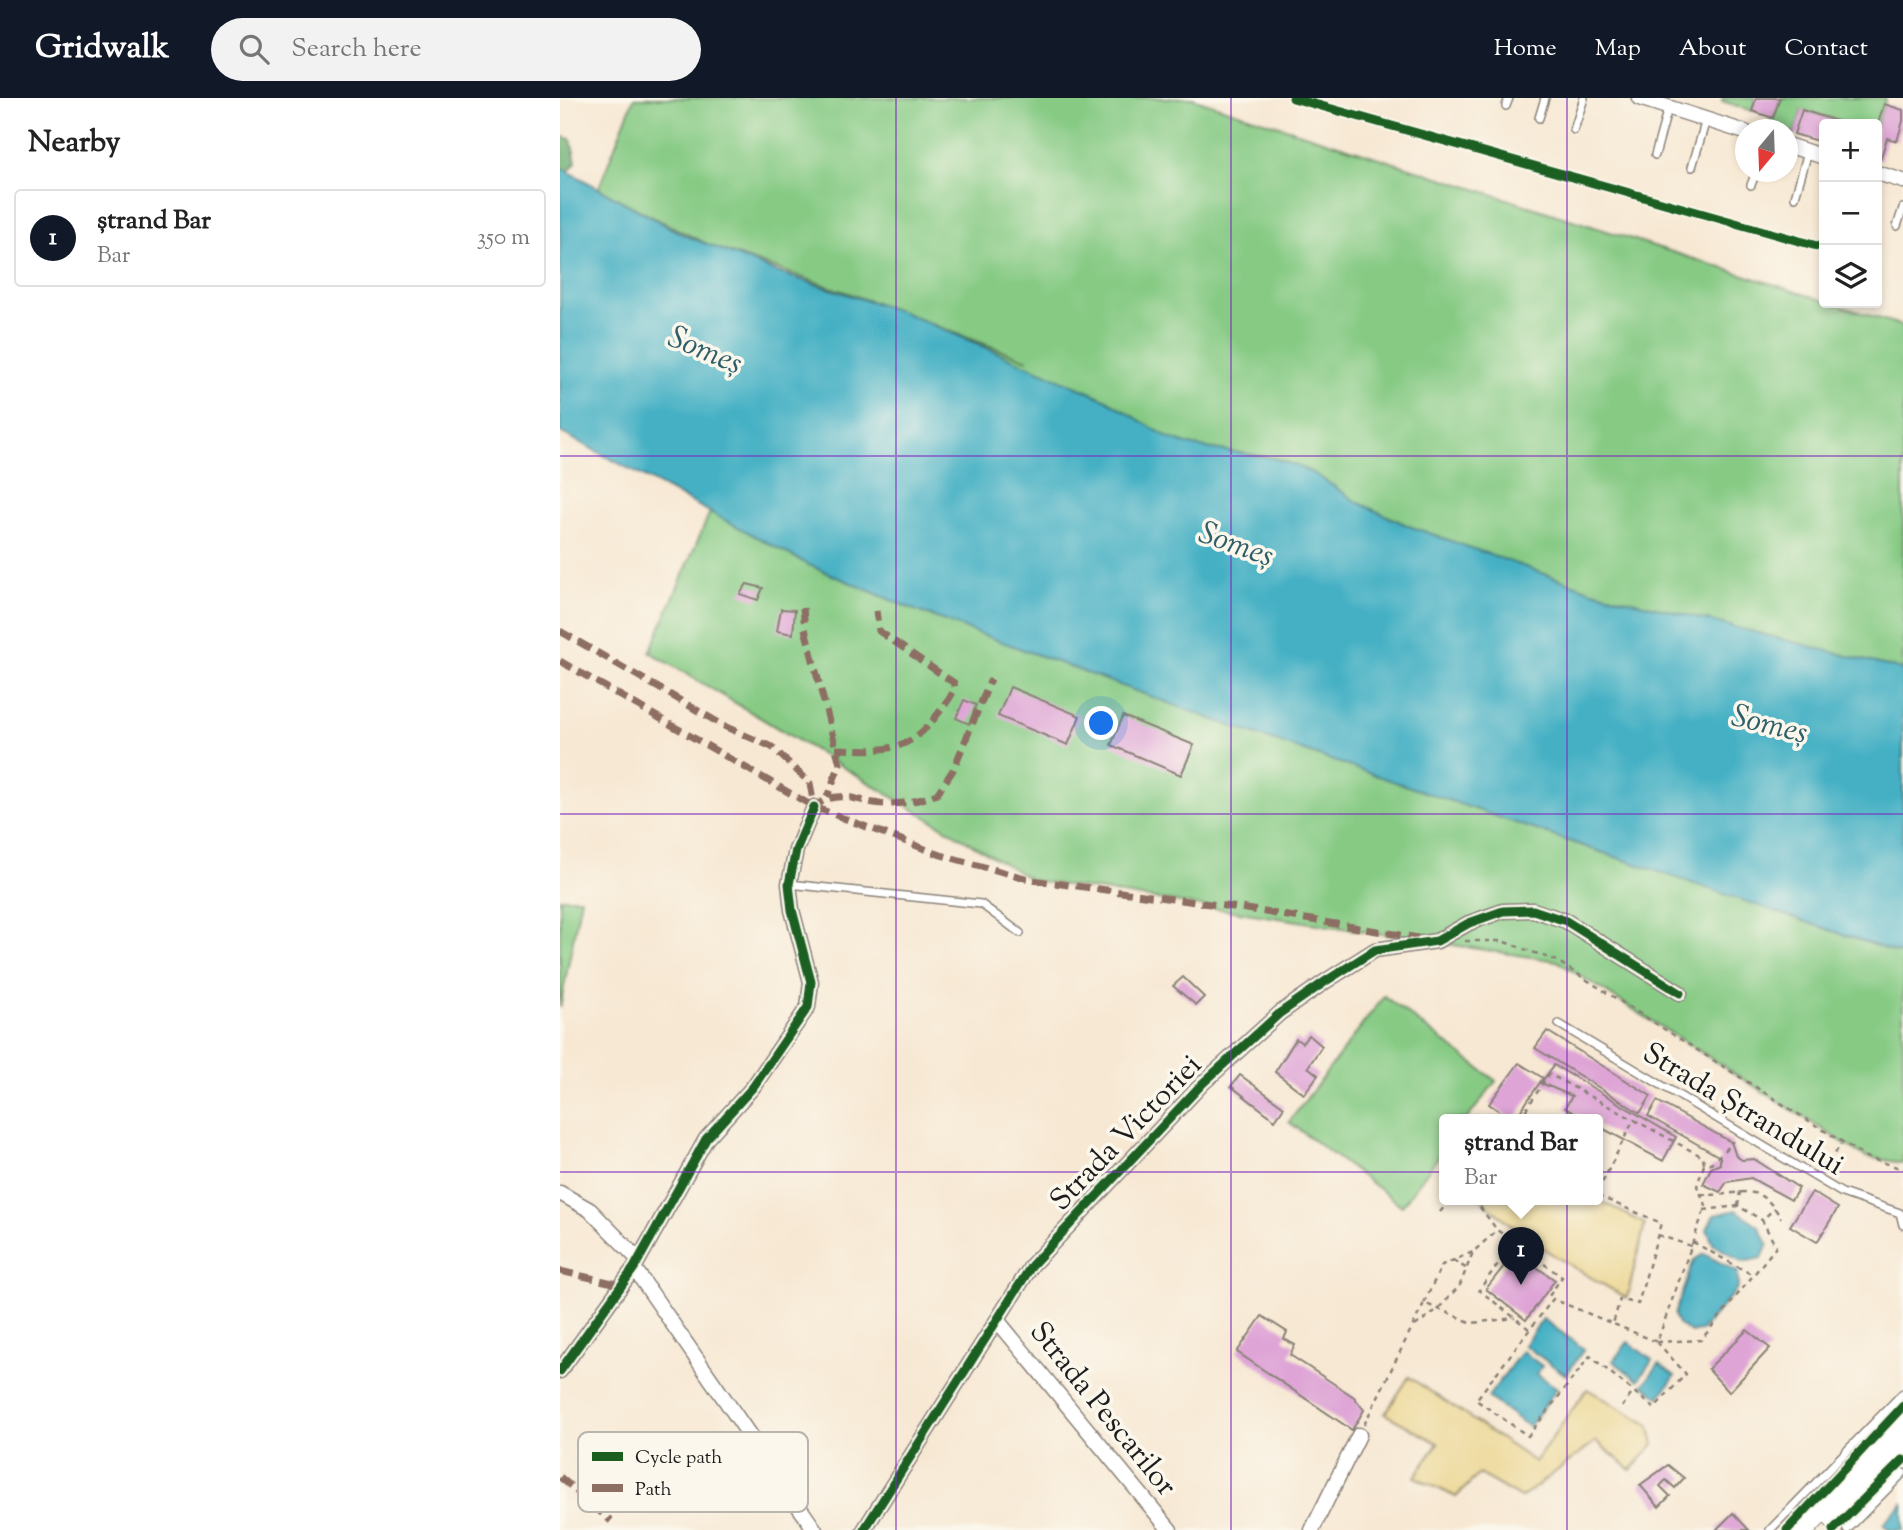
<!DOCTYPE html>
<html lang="en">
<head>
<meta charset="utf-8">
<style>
  :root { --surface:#fff; --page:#f2f2f2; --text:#222; --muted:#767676; --line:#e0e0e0; --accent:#111827 }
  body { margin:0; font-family:"Sorts Mill Goudy",serif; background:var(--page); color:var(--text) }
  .controls { position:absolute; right:21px; top:21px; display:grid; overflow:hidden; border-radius:7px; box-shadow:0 4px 10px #0003 }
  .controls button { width:63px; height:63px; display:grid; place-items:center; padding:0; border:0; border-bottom:2px solid var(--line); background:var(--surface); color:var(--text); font:35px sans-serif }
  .compass { position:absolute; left:1175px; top:21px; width:63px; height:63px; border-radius:50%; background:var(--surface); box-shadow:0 4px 10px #0003; rotate:199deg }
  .you { position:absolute; left:542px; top:626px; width:24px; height:24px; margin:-18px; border:5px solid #fff; border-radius:50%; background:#1a73e8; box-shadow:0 0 0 10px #1a73e833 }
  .badge { display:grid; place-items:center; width:46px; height:46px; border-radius:50%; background:var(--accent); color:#fff; font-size:23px; font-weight:700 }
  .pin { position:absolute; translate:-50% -58px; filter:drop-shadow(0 2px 4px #0008) }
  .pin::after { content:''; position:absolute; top:37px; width:24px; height:21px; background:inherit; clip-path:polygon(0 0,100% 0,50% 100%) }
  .popup { position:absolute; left:879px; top:1016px; width:164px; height:91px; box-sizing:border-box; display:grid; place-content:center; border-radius:7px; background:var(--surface); filter:drop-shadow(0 2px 5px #0005); font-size:23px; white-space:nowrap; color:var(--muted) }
  .popup b { font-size:26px; color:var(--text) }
  .popup::after { content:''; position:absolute; left:50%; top:100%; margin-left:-14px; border:14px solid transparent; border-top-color:var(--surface) }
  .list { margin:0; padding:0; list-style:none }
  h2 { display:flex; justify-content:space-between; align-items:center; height:91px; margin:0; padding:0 28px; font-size:30px }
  h2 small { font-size:23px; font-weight:400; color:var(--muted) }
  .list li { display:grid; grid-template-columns:46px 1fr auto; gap:21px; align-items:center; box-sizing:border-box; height:98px; margin:0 14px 14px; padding:0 14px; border:2px solid var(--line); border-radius:7px }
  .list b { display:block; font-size:26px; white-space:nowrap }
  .list p { margin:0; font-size:23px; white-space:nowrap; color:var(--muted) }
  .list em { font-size:23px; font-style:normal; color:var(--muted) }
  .icon { flex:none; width:38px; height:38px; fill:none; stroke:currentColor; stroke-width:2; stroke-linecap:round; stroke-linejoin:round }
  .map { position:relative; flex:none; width:1343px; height:1432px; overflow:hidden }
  header { display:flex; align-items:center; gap:42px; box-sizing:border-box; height:98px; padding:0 35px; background:var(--accent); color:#fff }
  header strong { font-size:33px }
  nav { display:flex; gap:38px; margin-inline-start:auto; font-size:24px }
  .search { width:490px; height:63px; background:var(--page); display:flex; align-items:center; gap:18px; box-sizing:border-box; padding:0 24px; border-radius:38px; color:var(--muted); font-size:26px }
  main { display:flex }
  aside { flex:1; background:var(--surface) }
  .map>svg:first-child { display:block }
  .green { fill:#86ca84; stroke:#517350; stroke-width:2 }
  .forest { fill:#6cae72; stroke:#446547; stroke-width:2 }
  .sand { fill:#eeda9e; stroke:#857b5d; stroke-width:2 }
  .water { fill:#45b0c4; stroke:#306670; stroke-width:2 }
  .building { fill:#dea4d6 }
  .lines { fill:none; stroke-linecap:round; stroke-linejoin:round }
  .service-casing { stroke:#8a8278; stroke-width:10 }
  .minor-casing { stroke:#8a8278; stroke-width:17 }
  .primary-casing { stroke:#8a8278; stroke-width:25 }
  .path { stroke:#8a8278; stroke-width:2.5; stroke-dasharray:5 5; stroke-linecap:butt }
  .service { stroke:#fff; stroke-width:7 }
  .minor { stroke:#fff; stroke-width:14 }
  .primary { stroke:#fff; stroke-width:23 }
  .quiet { stroke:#8d6e63; stroke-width:7; stroke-dasharray:14 7; stroke-linecap:butt }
  .cycleway-casing { stroke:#fbf7ec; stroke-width:13 }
  .cycleway { stroke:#1b5e20; stroke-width:9 }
  .grid { fill:none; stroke:#7b2cbf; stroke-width:2; stroke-opacity:0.55 }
  .labels { text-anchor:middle; stroke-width:7; stroke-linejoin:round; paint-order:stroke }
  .street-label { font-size:30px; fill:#1c1c1c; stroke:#fbf7ec }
  .water-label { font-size:32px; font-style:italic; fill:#2e5f68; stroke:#fbf7ec }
  .key { fill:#fbf7ec; stroke:#b8b5ae; stroke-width:2 }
  .key-label { font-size:19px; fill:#1c1c1c }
</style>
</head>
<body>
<header>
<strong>Gridwalk</strong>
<div class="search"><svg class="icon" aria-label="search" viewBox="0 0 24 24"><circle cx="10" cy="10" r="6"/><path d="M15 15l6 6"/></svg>Search here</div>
<nav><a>Home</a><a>Map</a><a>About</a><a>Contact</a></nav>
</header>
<main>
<aside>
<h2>Nearby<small></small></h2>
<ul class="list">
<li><span class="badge">1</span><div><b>ștrand Bar</b><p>Bar</p></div><em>350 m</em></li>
</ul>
</aside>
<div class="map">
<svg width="1343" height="1432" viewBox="0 0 1343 1432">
  <rect width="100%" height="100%" fill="#fbf7ec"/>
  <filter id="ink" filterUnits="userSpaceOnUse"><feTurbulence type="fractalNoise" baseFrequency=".0143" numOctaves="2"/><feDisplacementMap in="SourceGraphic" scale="14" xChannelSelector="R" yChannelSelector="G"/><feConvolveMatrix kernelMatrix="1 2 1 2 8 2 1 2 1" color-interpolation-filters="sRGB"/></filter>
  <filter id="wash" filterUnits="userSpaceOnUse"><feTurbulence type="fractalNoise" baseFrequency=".00686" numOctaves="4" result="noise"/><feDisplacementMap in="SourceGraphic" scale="28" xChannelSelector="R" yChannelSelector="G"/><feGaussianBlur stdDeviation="1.57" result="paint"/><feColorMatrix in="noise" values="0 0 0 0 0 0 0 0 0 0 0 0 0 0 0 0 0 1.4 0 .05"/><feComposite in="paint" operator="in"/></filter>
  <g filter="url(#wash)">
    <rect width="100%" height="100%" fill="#f7e8d3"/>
    <path class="green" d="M74,0H632L1343,228V1065L1306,1059L997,863L472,782L90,554L248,185L468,262L288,195L153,149L38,92Z
      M1163,0H1196L1192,13L1162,3Z
      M1220,0H1326L1317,29V26H1288L1242,12L1234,36L1206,27L1213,20Z
      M0,800H21L0,910Z
      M824,898L936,983L907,1021H884V1051L842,1108L729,1024Z"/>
    <path class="forest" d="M0,38L11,41L16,64L8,74L0,69Z"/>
    <path class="sand" d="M921,1101H1037L1085,1126L1067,1200C1015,1171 964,1142 921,1101Z
      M849,1279L975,1364L1027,1291L1089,1327L1094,1346L1071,1372L1036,1343L961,1400L919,1376L896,1399L855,1379L878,1345L825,1316Z"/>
    <path class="water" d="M0,69L122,136L217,174L343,214L545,301L609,340L633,348L714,360L737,368L755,376L799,405L849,428L1033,493L1343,572V857L674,629L352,511L249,467L0,334Z
      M1176,1112L1199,1128L1208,1146L1202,1160L1183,1164L1153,1146L1147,1131L1154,1117Z
      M1144,1156L1178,1174V1190L1142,1232L1131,1235L1118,1226L1114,1217L1134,1162Z
      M983,1221L1024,1251L1006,1277L964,1247Z
      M1068,1244L1092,1262L1078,1282L1053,1263Z
      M962,1253L982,1268L977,1276L997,1290L969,1329L928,1299Z
      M1099,1266L1115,1278L1099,1299L1083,1287Z
      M1343,1406V1432H1329L1323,1426Z"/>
    <g id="blocks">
      <path class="building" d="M1196,0H1220L1213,20L1192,13Z
        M1324,6L1343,12V23L1337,43L1327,40L1320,62L1317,61V29Z
        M1242,12L1286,26H1264V45L1234,36Z
        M187,486L203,490L198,502L180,496Z
        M221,511L235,512L233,536L217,533Z
        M450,589L520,618L508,647L438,618Z
        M404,602L416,607L409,626L396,620Z
        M563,618L634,647L621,677L551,647Z
        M623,879L644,899L636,907L613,888Z
        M987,933L1091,998L1080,1015L975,950Z
        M749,937L762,948L748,969L758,977L744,996L715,974L736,941L742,945Z
        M959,965L983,980L955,1021H951L929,1006Z
        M994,967L1116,1039L1103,1063L1038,1028V1021H1025L1005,1010L1012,998L981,985Z
        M680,977L724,1009L715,1022L671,988Z
        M1097,1003L1171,1044L1176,1058L1182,1062L1194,1061L1239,1090L1231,1102L1191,1080L1167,1084L1160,1094L1143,1086L1151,1070L1160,1066V1059L1088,1018Z
        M1252,1094L1278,1110L1257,1144L1230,1128Z
        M955,1154L995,1182L966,1222L926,1191Z
        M702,1218L727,1234L724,1241L735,1247L730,1257L794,1299L804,1312L792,1332L677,1254Z
        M1187,1232L1210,1250L1169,1294L1148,1271Z
        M1108,1367L1124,1380L1115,1390L1106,1382L1100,1388L1110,1398L1099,1409L1080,1387Z
        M1173,1415L1189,1432H1156Z"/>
    </g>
  </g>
  <g filter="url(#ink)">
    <use href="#blocks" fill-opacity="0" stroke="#8a8278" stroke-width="2"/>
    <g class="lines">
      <g class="service-casing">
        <path id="service" d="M946,8L949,0
          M979,20L985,0
          M1014,32L1024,0
          M1095,57L1108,10
          M1132,69L1146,22
          M1191,87L1196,74
          M1235,99L1248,54
          M1337,128L1343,110
          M229,786L421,806L460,835
          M999,926L1282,1095L1340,1115L1343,1127
          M1210,1432L1343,1295
          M1287,1432L1343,1375"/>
      </g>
      <g class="minor-casing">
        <path id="minor" d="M1079,0L1185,34
          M1227,47L1264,59
          M1317,75L1343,83
          M0,1095L30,1112L78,1161
          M74,1170L255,1432
          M437,1222L610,1432
          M0,1273L74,1170L146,1041L193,989L248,909L251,884L232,812L229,786L236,752L254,709
          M304,1432L472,1167L643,985L720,915L766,883L815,852L877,843L909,825L943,813L973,812L1006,823L1120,895
          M752,1432L799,1337"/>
      </g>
      <g class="primary-casing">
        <path id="primary" d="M1275,1420L1343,1351
          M1242,1432L1343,1327"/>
      </g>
      <path class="path" d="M905,843H942L997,863L1306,1059L1343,1071
        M960,1021L989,976L1143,1059L1144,1067
        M1264,1072L1281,1046
        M1038,1093L1074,1021
        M1141,1096C1178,1101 1196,1078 1221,1120
        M1038,1098L1101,1125L1078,1206L1060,1201L1053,1226
        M914,1101L937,1132
        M1178,1108L1180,1093
        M1144,1112L1178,1108L1202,1122
        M880,1114L891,1101
        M1098,1137L1131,1148
        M1133,1144L1191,1176
        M893,1162L907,1171
        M864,1205L882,1167L913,1154
        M855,1228L878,1211L900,1187L913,1154L937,1132L954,1144
        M969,1231L919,1192L954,1144L1002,1179L989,1198L993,1201
        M1097,1244L1126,1276L1094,1310L1030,1258L968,1338L916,1302L993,1201L1097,1244L1146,1107L1137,1088L1144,1067L1153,1064L1173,1043
        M1097,1244L1141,1242L1216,1149L1202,1122L1215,1110
        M1062,1309L1074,1293
        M804,1327L864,1205L912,1225L955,1220"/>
      <use href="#service" class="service"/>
      <use href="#minor" class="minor"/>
      <use href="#primary" class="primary"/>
      <path class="quiet" d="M243,510L245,531L280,666L267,699
        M0,533L166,629L212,649L250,685L254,709C282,687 298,707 328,706C344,706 361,702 377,696L393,672L431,581
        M0,563L254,709L381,757L472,782L687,811L858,840
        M276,651C321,652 347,657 377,617C384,608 391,600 395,590L394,585L319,533L316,513
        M0,1173L62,1187
        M0,1379L51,1423"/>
      <g class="cycleway-casing">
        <path id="cycleway" d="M733,0L1264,150
          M0,1273L74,1170L146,1041L193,989L248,909L251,884L232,812L229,786L236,752L254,709
          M304,1432L472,1167L643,985L720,915L766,883L815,852L877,843L909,825L943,813L973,812L1006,823L1120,895
          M1227,1432L1343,1308
          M1273,1432L1343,1362"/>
      </g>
      <use href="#cycleway" class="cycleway"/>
    </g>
  </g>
  <path class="grid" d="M336,0V1432M671,0V1432M1007,0V1432M0,358H1343M0,716H1343M0,1074H1343"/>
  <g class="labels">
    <g class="street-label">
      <text transform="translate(1184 1010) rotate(31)" y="10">Strada Ștrandului</text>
      <text transform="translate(565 1034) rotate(-46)" y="10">Strada Victoriei</text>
      <text transform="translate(544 1310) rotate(51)" y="10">Strada Pescarilor</text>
    </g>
    <g class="water-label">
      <text transform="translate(146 251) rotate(23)" y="11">Someș</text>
      <text transform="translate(677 445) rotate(20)" y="11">Someș</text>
      <text transform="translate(1210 625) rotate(14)" y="11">Someș</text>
    </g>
  </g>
  <rect x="18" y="1334" width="230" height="80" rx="10" class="key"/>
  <rect x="32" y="1354" width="31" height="9" fill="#1b5e20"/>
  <rect x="32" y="1386" width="31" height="8" fill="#8d6e63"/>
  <g class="key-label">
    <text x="75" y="1365">Cycle path</text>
    <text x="75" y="1397">Path</text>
  </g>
</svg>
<div class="controls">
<button>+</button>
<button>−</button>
<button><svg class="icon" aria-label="layers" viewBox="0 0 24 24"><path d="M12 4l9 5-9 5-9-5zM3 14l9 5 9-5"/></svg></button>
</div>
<svg class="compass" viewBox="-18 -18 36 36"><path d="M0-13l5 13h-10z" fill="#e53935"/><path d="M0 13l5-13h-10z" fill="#767676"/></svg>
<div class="you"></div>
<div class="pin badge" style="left:961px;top:1187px">1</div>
<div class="popup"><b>ștrand Bar</b>Bar</div>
</div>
</main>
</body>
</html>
